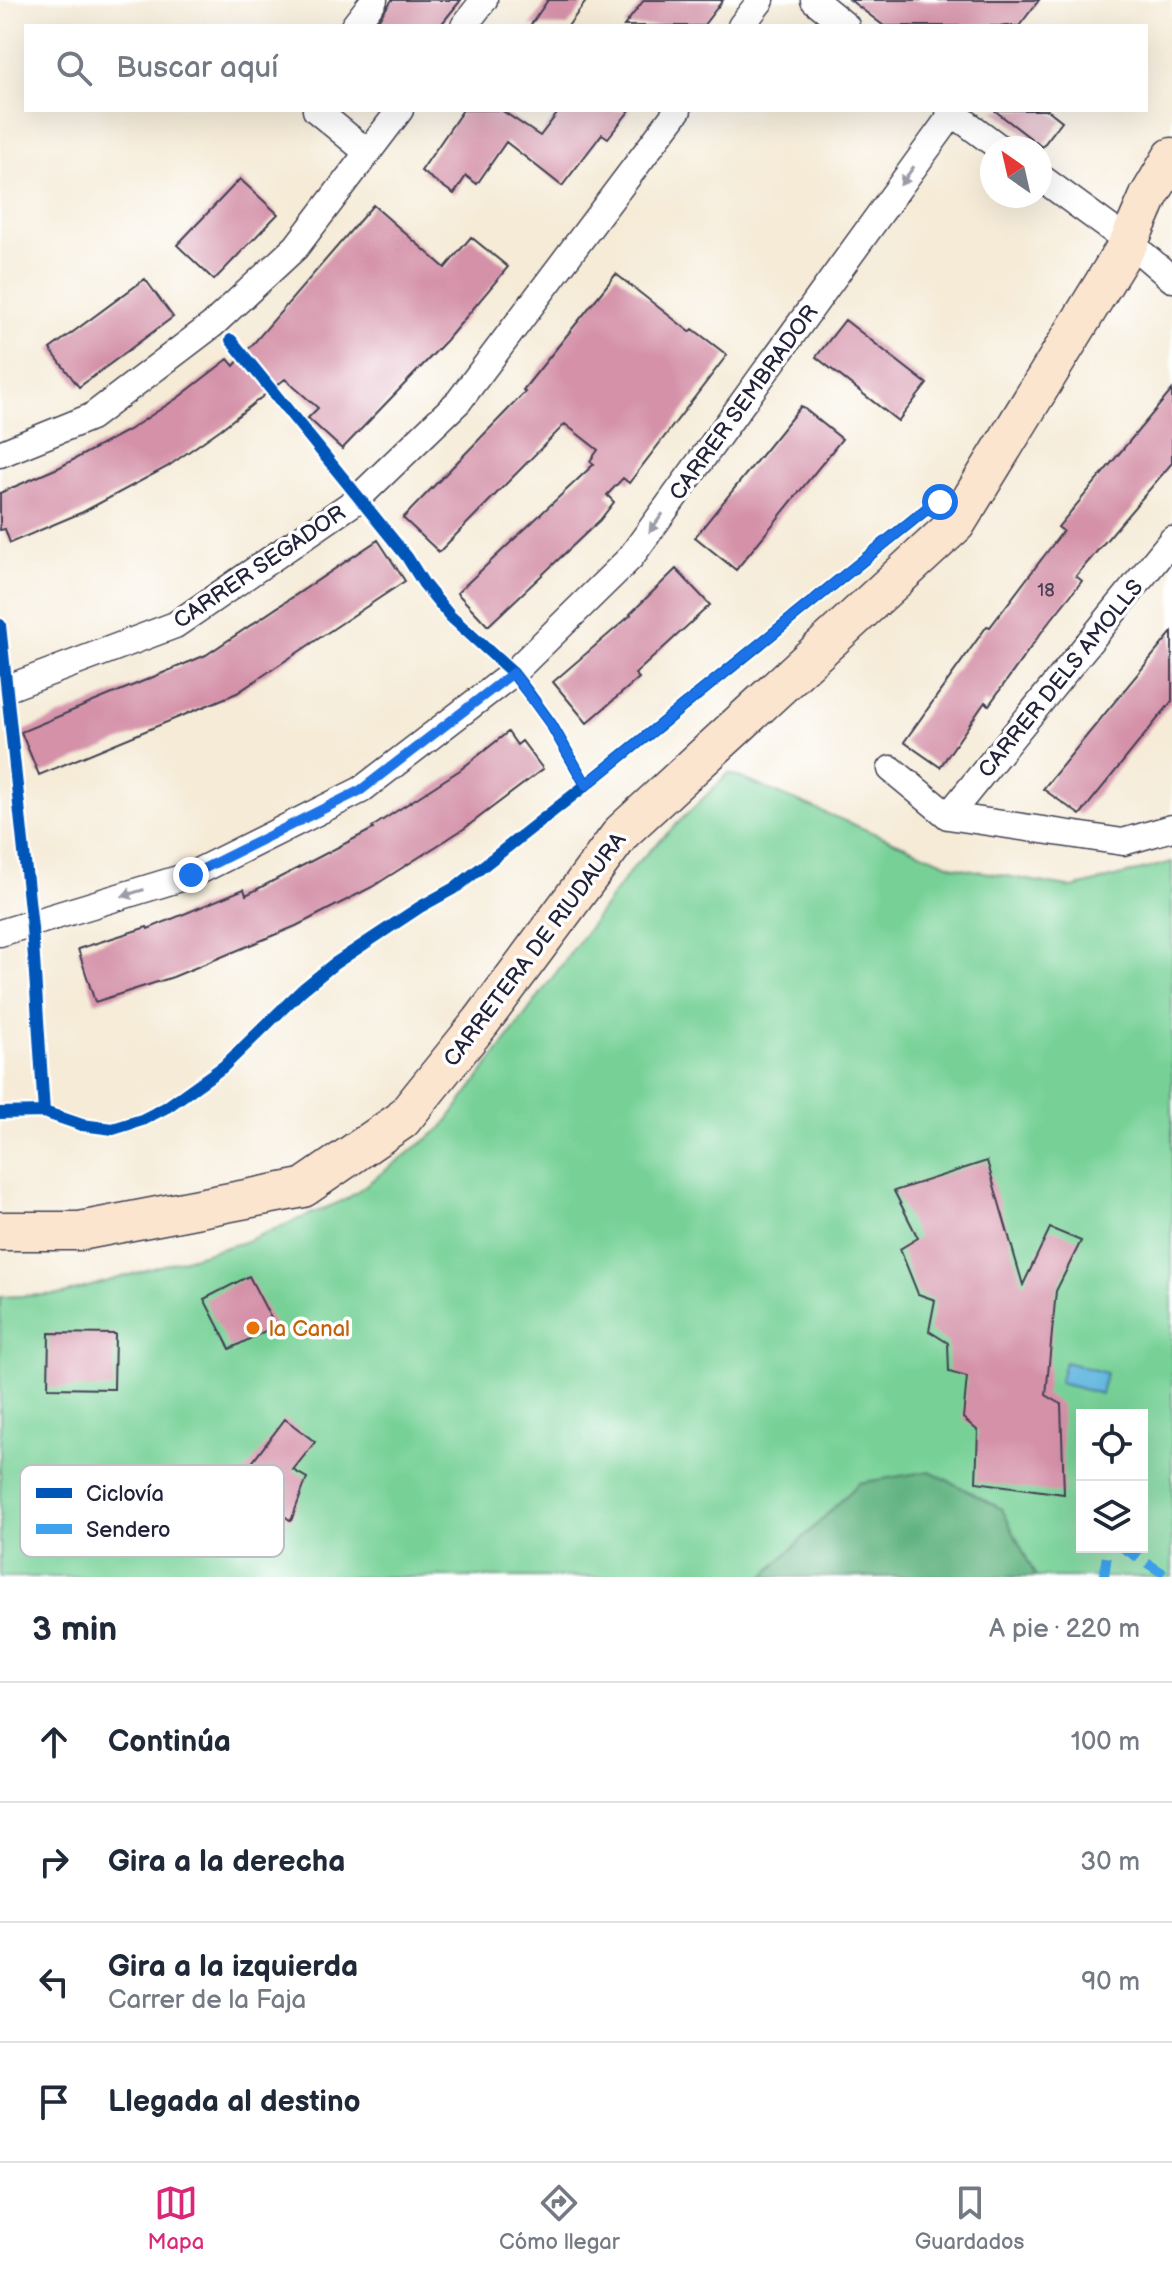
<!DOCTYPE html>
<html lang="es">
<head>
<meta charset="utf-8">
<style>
  :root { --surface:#fff; --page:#f2f2f3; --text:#1f2937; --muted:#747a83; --line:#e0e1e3; --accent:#db2777 }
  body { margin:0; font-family:"Balsamiq Sans",sans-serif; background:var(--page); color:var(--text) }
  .controls { position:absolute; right:24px; bottom:24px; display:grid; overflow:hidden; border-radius:0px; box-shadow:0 8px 32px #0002 }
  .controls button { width:72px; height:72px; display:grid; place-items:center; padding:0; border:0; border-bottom:2px solid var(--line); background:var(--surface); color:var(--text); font:40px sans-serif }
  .compass { position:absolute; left:980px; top:136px; width:72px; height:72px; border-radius:50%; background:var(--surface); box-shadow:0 8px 32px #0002; rotate:326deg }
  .stop { position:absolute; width:24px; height:24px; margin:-18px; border:6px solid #1a73e8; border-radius:50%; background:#fff }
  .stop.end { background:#1a73e8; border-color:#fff; box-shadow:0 2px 8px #0008 }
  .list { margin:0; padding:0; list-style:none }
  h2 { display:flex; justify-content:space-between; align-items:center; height:104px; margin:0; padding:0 32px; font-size:34px }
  h2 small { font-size:26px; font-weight:400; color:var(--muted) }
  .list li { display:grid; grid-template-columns:52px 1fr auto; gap:24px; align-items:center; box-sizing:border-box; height:120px; padding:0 32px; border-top:2px solid var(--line) }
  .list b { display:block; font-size:30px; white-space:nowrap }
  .list p { margin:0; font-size:26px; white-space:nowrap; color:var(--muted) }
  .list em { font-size:26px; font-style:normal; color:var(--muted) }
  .icon { flex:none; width:44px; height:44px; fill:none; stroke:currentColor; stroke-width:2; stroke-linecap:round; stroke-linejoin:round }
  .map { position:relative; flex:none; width:1172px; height:1577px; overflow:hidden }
  .search { position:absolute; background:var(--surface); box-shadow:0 8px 32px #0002; left:24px; right:24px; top:24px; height:88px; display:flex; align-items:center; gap:20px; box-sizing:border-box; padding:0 28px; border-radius:0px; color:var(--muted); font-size:30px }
  .sheet { height:584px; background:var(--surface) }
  nav { display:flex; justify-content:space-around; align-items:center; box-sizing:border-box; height:112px; border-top:2px solid var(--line); background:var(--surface); font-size:22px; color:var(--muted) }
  nav a { display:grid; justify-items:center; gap:4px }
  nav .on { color:var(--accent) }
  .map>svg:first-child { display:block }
  .green { fill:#77d197; stroke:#4c7a69; stroke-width:2; fill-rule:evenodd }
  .forest { fill:#61b380; stroke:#426a5e; stroke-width:2 }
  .water { fill:#64b7e0; stroke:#436c8e; stroke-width:2 }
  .building { fill:#d491a8 }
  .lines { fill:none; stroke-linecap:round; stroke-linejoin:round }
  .street-casing { stroke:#424052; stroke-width:29 }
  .secondary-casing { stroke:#424052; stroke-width:41 }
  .street { stroke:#fff; stroke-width:26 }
  .secondary { stroke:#fbe5cf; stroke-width:38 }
  .quiet { stroke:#3ea2ec; stroke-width:10; stroke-dasharray:20 10; stroke-linecap:butt }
  .cycleway-casing { stroke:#fff; stroke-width:17 }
  .cycleway { stroke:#0057b8; stroke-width:12 }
  .oneway { fill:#9c9ca7 }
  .route { stroke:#1a73e8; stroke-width:10 }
  .food-dot { fill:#e8710a; stroke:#fff; stroke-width:3 }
  .labels { text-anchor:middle; stroke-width:7; stroke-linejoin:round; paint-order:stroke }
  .number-label { font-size:18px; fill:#4e3e56 }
  .street-label { font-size:22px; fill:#22223b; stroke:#fff }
  .food-label { font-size:22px; fill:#c56008; stroke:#fff; text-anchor:start }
  .key { fill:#fff; stroke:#bdbdc4; stroke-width:2 }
  .key-label { font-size:22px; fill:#22223b }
</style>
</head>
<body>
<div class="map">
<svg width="1172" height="1577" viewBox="0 0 1172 1577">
  <rect width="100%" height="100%" fill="#fff"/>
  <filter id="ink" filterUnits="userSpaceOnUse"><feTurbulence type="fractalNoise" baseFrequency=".0125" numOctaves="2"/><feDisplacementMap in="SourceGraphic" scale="16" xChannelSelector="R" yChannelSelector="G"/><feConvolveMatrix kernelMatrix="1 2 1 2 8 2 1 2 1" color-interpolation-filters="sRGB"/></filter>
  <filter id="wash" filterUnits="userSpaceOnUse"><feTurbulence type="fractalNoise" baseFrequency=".006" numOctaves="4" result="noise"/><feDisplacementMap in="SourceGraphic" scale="32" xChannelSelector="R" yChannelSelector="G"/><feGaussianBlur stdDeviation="1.8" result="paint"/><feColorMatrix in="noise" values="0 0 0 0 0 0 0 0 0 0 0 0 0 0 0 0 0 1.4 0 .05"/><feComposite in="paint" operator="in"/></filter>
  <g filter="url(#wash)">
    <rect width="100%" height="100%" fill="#f5ebd7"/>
    <path class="green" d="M729,773L956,867L1073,888L1172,862V1577H0V1297L63,1294L244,1242L347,1199L443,1127L635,865ZM1082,1415H1142V1547H1082Z"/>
    <path class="forest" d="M930,1471L1002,1509L1036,1577H763L859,1483Z"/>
    <path class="water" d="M1065,1362L1106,1373L1101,1394L1059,1383Z"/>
    <g id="blocks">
      <path class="building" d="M392,0H461L440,26H374Z
        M548,0H587L568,26H530Z
        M644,0H723L703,26H624Z
        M850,0H1039L1019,26H884Z
        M463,110H501L540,136L560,110H630L608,138L602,134L562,186L506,142L477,184L466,176L454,194L421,171Z
        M994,110H1048L1062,121L1042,147Z
        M240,179L278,214L214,280L177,245Z
        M373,205L445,268L471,237L508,267L446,341L342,449L308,418L318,408L285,379L221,429L167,467L83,512L10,543L5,529L0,530V493L60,467L129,430L179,397L228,359L234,366Z
        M616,274L690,332L693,329L727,355L629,483L623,478L607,495L614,502L600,520L488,626L457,593L594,464L590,461L598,450L565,424L439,552L403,518L525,392L523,390Z
        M145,279L173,317L79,387L50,349Z
        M845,320L927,384L898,421L816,357Z
        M1172,390V463L1076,576L1082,581L1046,626L989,705L985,702L940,767L904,742L987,626L990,627L1063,531L1058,527Z
        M801,406L842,439L736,570L695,537Z
        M378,540L405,581L237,693L39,775L21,732L206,655Z
        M676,569L710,605L635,674L639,678L587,723L553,682L631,615L630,614Z
        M1172,632V701L1080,815L1043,789Z
        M508,732L517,745L522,741L543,769L465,828L372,887L296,926L173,977L95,1002L78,949L147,927L148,929L244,889L246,895L373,829L372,827L460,770Z
        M987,1161L1023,1285L1050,1228L1081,1241L1056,1291L1046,1395L1061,1404L1064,1494L976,1482L978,1431L963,1418L967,1377L949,1372L948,1343L929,1331L935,1300L918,1294L900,1249L918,1238L894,1191Z
        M249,1276L275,1326L230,1349L204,1299Z
        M49,1333L115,1334L114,1389L48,1388Z
        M285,1419L315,1442L293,1470L307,1478L291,1521L238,1481Z"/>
    </g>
  </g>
  <g filter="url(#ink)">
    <use href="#blocks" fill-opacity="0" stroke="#424052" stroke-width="2"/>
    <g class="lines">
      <g class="street-casing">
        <path id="street" d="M814,0L846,26
          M354,26L374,0
          M464,26L484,0
          M741,26L761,0
          M316,110L367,152
          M949,110L1000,148
          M1040,177L1129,242L1172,279
          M0,454L91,417L212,325L296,247L400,110
          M0,691L175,625L354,502L459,401L678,110
          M891,769L948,816
          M948,816L1172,540
          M948,816L1123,842L1172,828
          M0,933L191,875L361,790L513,673L630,558L953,113"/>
      </g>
      <g class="secondary-casing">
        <path id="secondary" d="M0,1231H80L303,1188L402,1120L481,1022L622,832L956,524L1129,242L1149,196L1172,157"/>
      </g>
      <use href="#street" class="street"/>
      <use href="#secondary" class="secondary"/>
      <path class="quiet" d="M1122,1547L1169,1577
        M1104,1577L1108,1547"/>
      <g class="cycleway-casing">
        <path id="cycleway" d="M231,340L407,557L424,584L450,616L513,673L530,695L551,724L586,785
          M0,625L32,928L44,1112
          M0,1113L44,1112L82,1125L113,1129L142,1120L167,1107L223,1067L302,990L334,964L420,907L458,886L586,785L929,507L949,500"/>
      </g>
      <use href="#cycleway" class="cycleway"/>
    </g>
    <defs><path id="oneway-solid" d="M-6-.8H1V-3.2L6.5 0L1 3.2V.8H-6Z" transform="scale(2)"/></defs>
    <g class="oneway">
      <use href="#oneway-solid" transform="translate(907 176) rotate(126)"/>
      <use href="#oneway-solid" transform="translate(656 523) rotate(126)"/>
      <use href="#oneway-solid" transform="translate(133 893) rotate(163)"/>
    </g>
  </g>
  <g class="lines" filter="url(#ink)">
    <path class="route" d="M191,875L361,790L513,673L551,724L586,785L929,507L940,502"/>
  </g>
  <circle class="food-dot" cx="253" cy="1328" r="8"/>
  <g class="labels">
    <g class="number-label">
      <text x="1046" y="596">18</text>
    </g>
    <g class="street-label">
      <text transform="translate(743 402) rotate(-54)" y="8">CARRER SEMBRADOR</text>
      <text transform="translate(259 566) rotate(-34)" y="8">CARRER SEGADOR</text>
      <text transform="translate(1060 678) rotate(-51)" y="8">CARRER DELS AMOLLS</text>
      <text transform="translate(534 949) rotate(-53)" y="8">CARRETERA DE RIUDAURA</text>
    </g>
    <g class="food-label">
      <text x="269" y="1336">la Canal</text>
    </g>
  </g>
  <rect x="20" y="1465" width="264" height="92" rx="12" class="key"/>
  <rect x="36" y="1488" width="36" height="10" fill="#0057b8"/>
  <rect x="36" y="1524" width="36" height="10" fill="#3ea2ec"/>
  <g class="key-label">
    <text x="86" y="1501">Ciclovía</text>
    <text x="86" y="1537">Sendero</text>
  </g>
</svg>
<div class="controls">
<button><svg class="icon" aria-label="locate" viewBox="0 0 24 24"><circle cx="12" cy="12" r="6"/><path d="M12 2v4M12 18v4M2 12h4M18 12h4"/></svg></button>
<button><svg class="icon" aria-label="layers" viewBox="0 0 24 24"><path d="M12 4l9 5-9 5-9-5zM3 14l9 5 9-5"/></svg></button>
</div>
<svg class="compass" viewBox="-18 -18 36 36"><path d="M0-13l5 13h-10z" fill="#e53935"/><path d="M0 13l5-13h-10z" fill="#747a83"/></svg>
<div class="stop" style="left:940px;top:502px"></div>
<div class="stop end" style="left:191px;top:875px"></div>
<div class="search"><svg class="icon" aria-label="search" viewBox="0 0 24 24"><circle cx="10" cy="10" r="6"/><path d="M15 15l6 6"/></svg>Buscar aquí</div>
</div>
<section class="sheet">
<h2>3 min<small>A pie · 220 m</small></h2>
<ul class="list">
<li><svg class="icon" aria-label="ahead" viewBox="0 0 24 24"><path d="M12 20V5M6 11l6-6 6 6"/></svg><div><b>Continúa</b></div><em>100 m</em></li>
<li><svg class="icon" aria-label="right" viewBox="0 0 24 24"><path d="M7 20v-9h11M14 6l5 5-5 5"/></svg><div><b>Gira a la derecha</b></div><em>30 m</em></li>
<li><svg class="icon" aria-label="left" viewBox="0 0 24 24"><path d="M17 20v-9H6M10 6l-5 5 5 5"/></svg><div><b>Gira a la izquierda</b><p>Carrer de la Faja</p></div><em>90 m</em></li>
<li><svg class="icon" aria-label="arrive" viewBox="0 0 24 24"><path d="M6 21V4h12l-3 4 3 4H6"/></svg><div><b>Llegada al destino</b></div></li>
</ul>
</section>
<nav>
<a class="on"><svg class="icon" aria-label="map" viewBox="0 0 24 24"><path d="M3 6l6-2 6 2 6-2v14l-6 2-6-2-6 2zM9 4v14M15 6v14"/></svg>Mapa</a>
<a><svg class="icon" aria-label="directions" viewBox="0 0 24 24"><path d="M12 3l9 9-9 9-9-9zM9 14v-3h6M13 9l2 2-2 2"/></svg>Cómo llegar</a>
<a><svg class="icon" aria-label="saved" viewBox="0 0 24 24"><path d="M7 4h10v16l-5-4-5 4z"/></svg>Guardados</a>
</nav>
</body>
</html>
